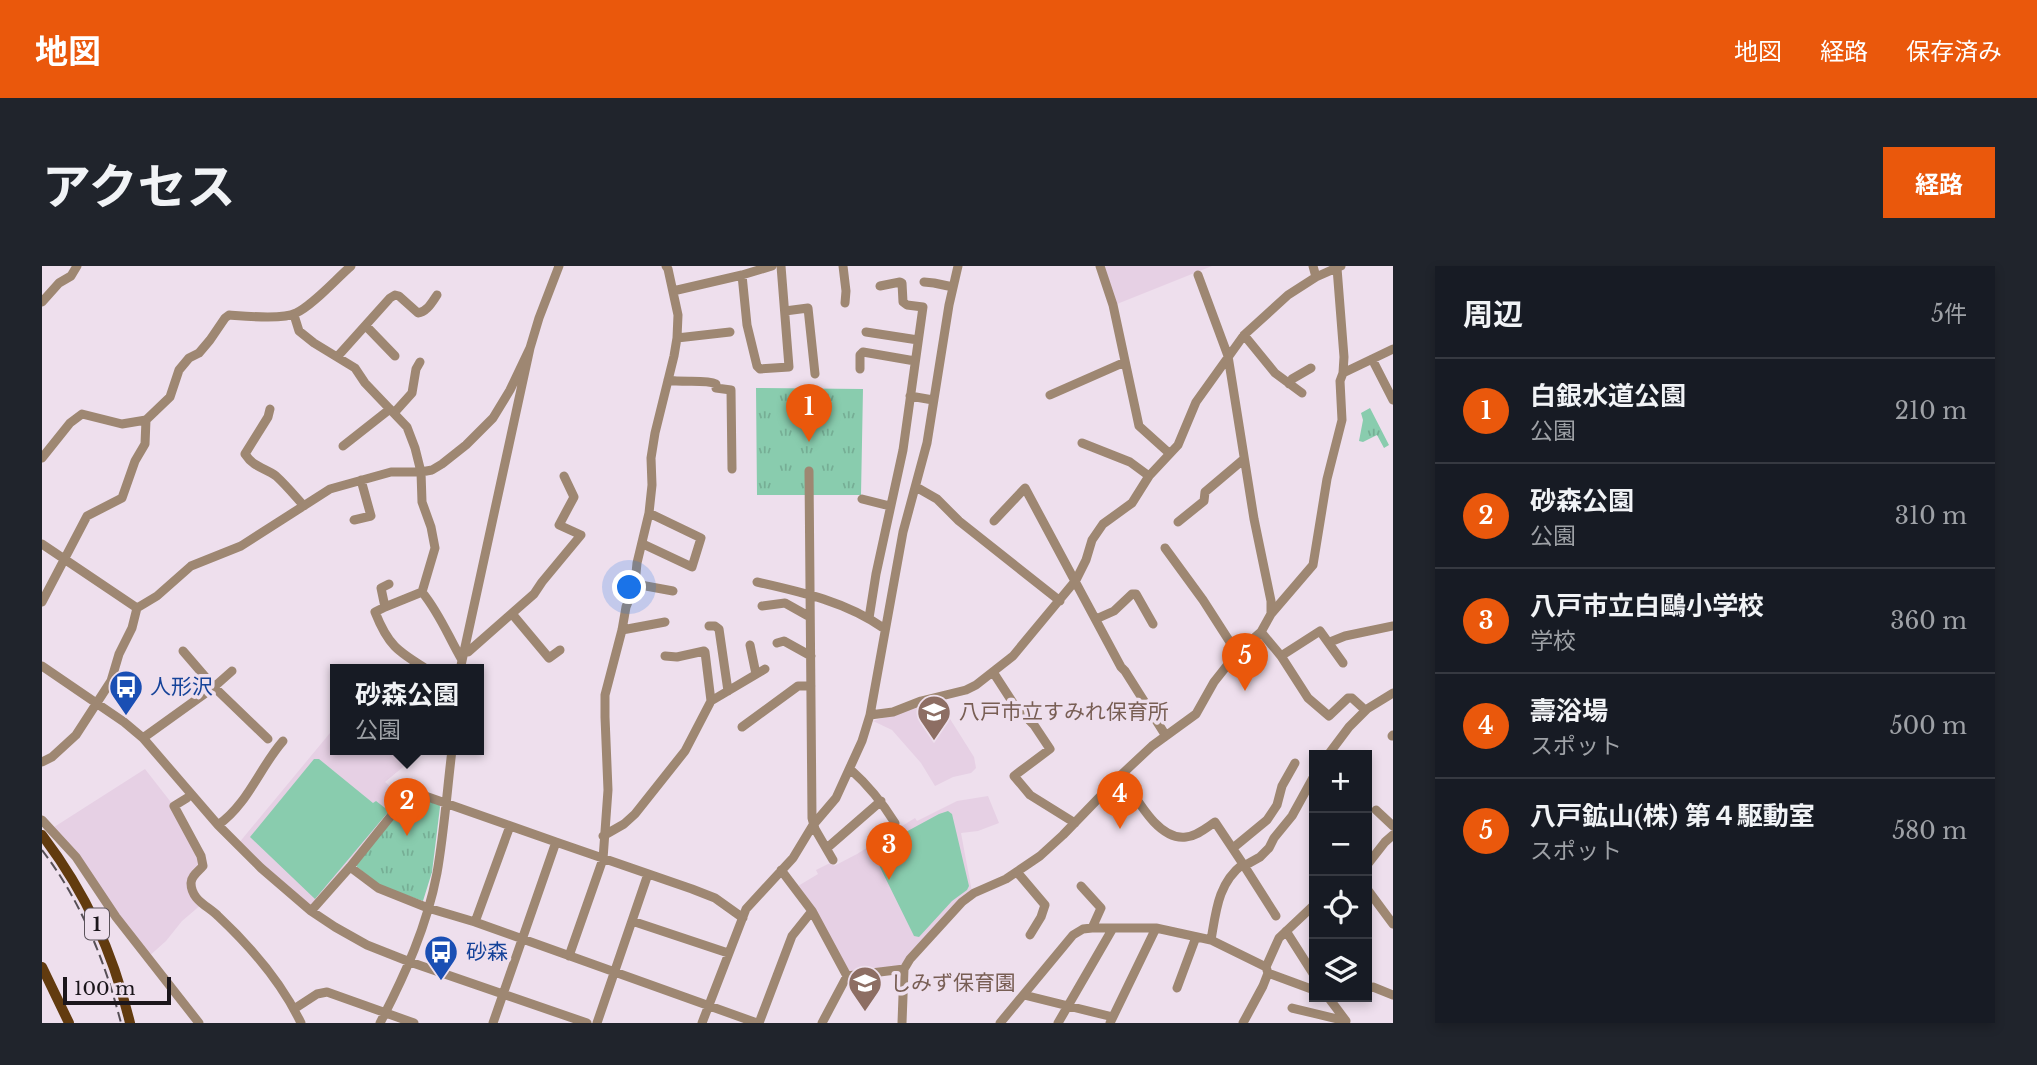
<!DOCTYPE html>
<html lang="ja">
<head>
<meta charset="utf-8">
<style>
  :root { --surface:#171b24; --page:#20242c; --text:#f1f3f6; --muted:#9ea1a6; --line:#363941; --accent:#ea580c }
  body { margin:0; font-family:"Libre Baskerville","Noto Sans JP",serif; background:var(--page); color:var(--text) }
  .controls { position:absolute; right:21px; bottom:21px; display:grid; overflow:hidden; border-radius:0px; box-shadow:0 4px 10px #0003 }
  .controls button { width:63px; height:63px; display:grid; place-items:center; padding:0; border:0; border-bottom:2px solid var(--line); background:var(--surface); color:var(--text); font:35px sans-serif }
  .scale { position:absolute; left:21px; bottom:18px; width:108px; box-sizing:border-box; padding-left:7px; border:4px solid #1b161b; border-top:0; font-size:19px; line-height:24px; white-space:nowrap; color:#1b161b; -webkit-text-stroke:5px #eedfed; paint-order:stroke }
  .you { position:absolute; left:588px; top:322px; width:24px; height:24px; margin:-18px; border:5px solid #fff; border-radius:50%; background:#1a73e8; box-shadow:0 0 0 10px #1a73e833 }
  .badge { display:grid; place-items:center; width:46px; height:46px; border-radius:50%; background:var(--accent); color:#fff; font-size:23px; font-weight:700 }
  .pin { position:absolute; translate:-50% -58px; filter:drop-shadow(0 2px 4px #0008) }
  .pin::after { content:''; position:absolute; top:37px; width:24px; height:21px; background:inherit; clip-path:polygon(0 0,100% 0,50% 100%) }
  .popup { position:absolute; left:288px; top:398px; width:154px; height:91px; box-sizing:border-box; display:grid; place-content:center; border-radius:0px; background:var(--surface); filter:drop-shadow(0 2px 5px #0005); font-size:23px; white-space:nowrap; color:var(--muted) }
  .popup b { font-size:26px; color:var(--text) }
  .popup::after { content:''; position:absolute; left:50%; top:100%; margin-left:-14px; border:14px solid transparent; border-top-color:var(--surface) }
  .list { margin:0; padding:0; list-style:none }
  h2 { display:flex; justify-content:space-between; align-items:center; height:91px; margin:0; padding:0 28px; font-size:30px }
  h2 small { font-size:23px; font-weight:400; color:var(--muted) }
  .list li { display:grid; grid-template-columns:46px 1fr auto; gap:21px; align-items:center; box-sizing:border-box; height:105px; padding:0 28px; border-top:2px solid var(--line) }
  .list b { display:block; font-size:26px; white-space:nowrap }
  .list p { margin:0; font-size:23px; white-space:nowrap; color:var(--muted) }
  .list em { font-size:23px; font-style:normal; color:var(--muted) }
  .icon { flex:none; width:38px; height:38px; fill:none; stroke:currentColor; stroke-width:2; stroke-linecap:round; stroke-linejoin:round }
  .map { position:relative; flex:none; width:1351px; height:757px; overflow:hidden; border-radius:0px }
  header { display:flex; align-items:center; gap:42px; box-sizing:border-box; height:98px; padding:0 35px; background:var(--accent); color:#fff }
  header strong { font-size:33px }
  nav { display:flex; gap:38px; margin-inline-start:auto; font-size:24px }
  .intro { display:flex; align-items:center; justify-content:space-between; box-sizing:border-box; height:168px; padding:0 42px }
  h1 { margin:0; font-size:49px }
  .button { padding:18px 32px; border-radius:0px; background:var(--accent); color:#fff; font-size:24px; font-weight:700 }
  main { display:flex; gap:42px; padding:0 42px }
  aside { flex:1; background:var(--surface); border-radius:0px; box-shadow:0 4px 10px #0003 }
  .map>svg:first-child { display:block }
  .built { fill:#e6d0e4 }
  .grass { fill:#89ccae }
  .park { fill:url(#park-tufts) }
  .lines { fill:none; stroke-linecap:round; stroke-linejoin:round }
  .minor { stroke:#9e8772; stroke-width:9 }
  .major { stroke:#623b0f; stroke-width:10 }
  .rail { stroke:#564f56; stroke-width:2; stroke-dasharray:10 5; stroke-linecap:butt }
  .labels { text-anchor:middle; stroke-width:7; stroke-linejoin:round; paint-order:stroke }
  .shield { fill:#eedfed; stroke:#5a525a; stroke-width:2 }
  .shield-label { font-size:19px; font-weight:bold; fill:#1b161b }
  .transit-label { font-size:21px; fill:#164399; stroke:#eedfed; text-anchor:start }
  .education-label { font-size:21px; fill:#785e54; stroke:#eedfed; text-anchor:start }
</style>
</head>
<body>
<header>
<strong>地図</strong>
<nav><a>地図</a><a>経路</a><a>保存済み</a></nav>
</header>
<div class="intro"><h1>アクセス</h1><a class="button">経路</a></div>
<main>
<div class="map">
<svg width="1351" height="757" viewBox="0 0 1351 757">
  <defs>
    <pattern id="park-tufts" width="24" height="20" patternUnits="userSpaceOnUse" patternTransform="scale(1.75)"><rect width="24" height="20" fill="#89ccae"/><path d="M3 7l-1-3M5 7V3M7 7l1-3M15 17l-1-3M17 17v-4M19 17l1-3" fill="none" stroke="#76ae95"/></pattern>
  </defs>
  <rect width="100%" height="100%" fill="#eedfed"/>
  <path class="built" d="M1061,0H1170L1075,38Z
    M894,435L898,437L932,491L934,502L929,507L911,511L893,520L879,497L850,464L831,455Z
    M293,461V484H368L363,489L367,496L343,516L364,533L269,645L196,578Z
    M103,503L135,544L161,600L149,617L160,638L140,655L124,675L105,692L9,563Z
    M946,530L957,557L936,565L919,567L930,626L857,701L808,706L756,620L776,608L774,604L790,596L792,600L815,588L873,552L875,555L915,535Z"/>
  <path class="grass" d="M272,493H277L331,537L334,535L347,545L273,633L208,571Z
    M906,545L910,548L927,620L925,624L910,635L877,671L872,670L835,595L846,588L849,574L897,548Z"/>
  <path class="park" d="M714,122L821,123L819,229H715Z
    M1328,142L1347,179L1342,182L1335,169L1321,176L1317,175L1321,154L1319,147Z
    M372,529L397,537L398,541L390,606L381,635L338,620L313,599L368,530Z"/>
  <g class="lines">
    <path class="minor" d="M801,0L804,25L803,37
      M1058,0L1071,39L1097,160L1127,187
      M1271,0L1274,11
      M700,9L705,59L715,100L718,103L747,101L739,0
      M1156,9L1186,90L1212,253L1229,335V348
      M882,16L892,17L911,21
      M631,25L700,9L730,0
      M0,36L17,17L29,10L35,0
      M743,45L766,42L773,108
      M252,49L257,65L272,77L313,102L323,117L365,161L373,182L379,206L380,236L389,261L393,282L380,326C398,348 406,370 420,394
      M324,60L353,90
      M824,66L876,74
      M1202,69L1233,107L1260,127
      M635,72L688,66
      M295,91L348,32L353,29L357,30L376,47C385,46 390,36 395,29
      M1330,93L1351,134
      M818,103V89L821,86L873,95
      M1301,107L1351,83
      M626,114C641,117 664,113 674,118V122L689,124L690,203
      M1247,118L1250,113L1269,102
      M1008,129L1083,96
      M868,130L891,134
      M228,143L226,151L203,188C212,202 224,202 234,210C244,219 253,230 262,240
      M352,147L370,127L374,103L378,96
      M1040,177L1088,196L1107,210
      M301,180L348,143
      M0,192L28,157L40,148L80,158L104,154
      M767,205L770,552L773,563L791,594
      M874,221L895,233L917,255L1018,335
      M820,233L848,240
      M312,254L329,250L319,214
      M952,255L983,222L1079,401L1083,405L1124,470
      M1136,256L1162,235L1163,226L1202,193
      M0,278L95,342
      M601,278L650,301L659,272L607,247
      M1123,282L1161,334L1195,387
      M715,316C760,326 805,336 843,363
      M347,318L339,322L343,341L333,346C346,379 355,385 386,404
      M593,318L631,325
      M0,336L45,250L80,232L93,195L103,178L104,154L128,131L137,104L147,92L157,87L168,74L183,52L187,49C202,50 241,54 254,47C271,39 294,13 309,0
      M720,340L743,337L768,351
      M343,341L380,326
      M471,349L507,392L518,384
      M827,352L834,308L861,184L881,41L865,39L861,36L860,17L858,16L838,20
      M1054,353L1072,345L1090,328H1094L1111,358
      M667,360H673L677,363L686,425
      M580,364L623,356
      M1219,366L1239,390L1266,432L1287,450L1306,432H1310L1321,442L1325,443L1351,427
      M1288,376L1303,370L1351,360
      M735,377L742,375L769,390
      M708,379L714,408
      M141,385L172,421L226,473
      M421,386H426L492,328L500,316L539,269L517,259L532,231L522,210
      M623,390L635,391L662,385L663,386L669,435
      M1239,390L1278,365L1301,397
      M0,400L82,456L101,472L176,559L219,602L269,645L293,661L325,679L368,696L545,757
      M418,404L488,82L497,52L517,0
      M951,406L973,440L992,459L1008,483L972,510L988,529L1033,557
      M828,449L851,446L879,435L924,424L934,419L971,390L1034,314L1044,294L1050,274L1061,258L1090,237L1107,210L1136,179L1154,136L1202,69L1246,29L1274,11L1299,0
      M700,461L756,420H769
      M1350,470L1351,469
      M101,472L172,421L190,405
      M1286,489L1307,461L1325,443
      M0,496L10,491L34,469L69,415L77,388L90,362L95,342L115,330L149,300L199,280L288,223L349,206H379L390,204L400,198L424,179L451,152L468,124L488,82
      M808,503C826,519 840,536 853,557
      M145,532L132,540L159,590L161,600C157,605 149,610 149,617C149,634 166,640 176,650C208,680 240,717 259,757
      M1334,544L1351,560
      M0,554L34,591L74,651L157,757
      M176,559C206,538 218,501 241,475
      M561,570L582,558L593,548L643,485L669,435L723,403
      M514,576L650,623L673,632L701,652
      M785,582L839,535
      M1191,582L1225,554L1235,539L1240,520L1253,497
      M1201,598L1234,650
      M1325,599L1343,576L1351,569
      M1202,600L1218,591L1227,582L1232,572L1250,550L1272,510
      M308,601L336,622L386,642L433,656L715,757
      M739,604L770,645L805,710L862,703
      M975,606L1003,639L999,651L988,669
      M1039,620L1059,642L1050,662
      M1325,623L1351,658
      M269,645L308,601L369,525L514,576L451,757
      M590,655L686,687
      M433,656L468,560
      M1244,665L1272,709
      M1169,674L1224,701
      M527,690L561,593L566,524L563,451V429L580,364L584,341L593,318L595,297L607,247L610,219L609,192L613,167L632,90L635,72L636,49L626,3L624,0
      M1226,707L1272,724
      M1135,722L1154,671
      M1325,723L1331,721L1351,729
      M982,729L1071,751
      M1286,731L1304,755
      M1250,742L1304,755
      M252,743L275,728L285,726L372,757
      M338,757C363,709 385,660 395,607C402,567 405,525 410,484
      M555,757L606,608
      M660,757L704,643L751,592L771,559L794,532L820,475L828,449L861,266L885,177L907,39L916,0
      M717,757L750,670L770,645
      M780,757L805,710
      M860,757L862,703L868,693L920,636L932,627L964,613L998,590L1021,569L1079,509L1110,480L1154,448L1172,416L1195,387L1219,366L1229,348L1271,299L1285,213L1300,154L1298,115L1301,107L1302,91L1295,2
      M958,757L1031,669L1041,663L1050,662H1114L1169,674C1174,645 1176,617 1201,598L1173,556C1164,562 1155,570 1144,571C1115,575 1093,529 1079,509
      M1016,757L1071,662
      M1068,757L1114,662
      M1201,757L1221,720L1226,707L1224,701L1237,672L1272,639"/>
    <path class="major" d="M0,569C44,627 71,686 88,757
      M0,701L27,757"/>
    <path class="rail" d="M0,584C39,635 63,695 79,757"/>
  </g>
  <defs>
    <g id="bus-pin" transform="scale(1.75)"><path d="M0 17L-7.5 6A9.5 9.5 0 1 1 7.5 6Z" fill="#1a4fb4" stroke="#eedfed"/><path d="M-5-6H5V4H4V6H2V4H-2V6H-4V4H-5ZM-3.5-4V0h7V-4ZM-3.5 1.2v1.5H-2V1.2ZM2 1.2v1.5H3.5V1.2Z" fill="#fff"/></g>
    <g id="school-pin" transform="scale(1.75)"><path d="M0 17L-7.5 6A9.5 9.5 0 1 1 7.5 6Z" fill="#8d6e63" stroke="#eedfed"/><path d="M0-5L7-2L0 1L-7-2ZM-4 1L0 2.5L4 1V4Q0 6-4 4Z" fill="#fff"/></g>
  </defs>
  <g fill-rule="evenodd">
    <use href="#bus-pin" x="84" y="421"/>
    <use href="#school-pin" x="892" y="446"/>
    <use href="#bus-pin" x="399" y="686"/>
    <use href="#school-pin" x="823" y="717"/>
  </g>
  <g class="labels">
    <rect class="shield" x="43" y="642.5" width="24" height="31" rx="5"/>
    <g class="shield-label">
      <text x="55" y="665">1</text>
    </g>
    <g class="transit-label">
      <text x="108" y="428">人形沢</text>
      <text x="424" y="693">砂森</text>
    </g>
    <g class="education-label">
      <text x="917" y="453">八戸市立すみれ保育所</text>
      <text x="848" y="724">しみず保育園</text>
    </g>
  </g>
</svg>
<div class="controls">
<button>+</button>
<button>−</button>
<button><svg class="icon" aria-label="locate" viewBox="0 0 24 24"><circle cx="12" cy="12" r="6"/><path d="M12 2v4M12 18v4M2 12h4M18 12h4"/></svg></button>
<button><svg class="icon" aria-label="layers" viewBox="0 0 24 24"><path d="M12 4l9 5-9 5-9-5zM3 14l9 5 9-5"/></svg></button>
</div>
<div class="scale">100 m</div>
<div class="you"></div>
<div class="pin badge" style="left:767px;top:176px">1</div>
<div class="pin badge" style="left:365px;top:570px">2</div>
<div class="popup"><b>砂森公園</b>公園</div>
<div class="pin badge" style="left:847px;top:614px">3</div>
<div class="pin badge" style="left:1078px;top:563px">4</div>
<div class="pin badge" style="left:1203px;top:425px">5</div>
</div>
<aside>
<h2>周辺<small>5件</small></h2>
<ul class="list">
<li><span class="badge">1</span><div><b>白銀水道公園</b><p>公園</p></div><em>210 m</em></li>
<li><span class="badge">2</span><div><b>砂森公園</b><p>公園</p></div><em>310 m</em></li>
<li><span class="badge">3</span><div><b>八戸市立白鷗小学校</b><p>学校</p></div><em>360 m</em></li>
<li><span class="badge">4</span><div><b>壽浴場</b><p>スポット</p></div><em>500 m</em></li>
<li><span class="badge">5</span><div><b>八戸鉱山(株) 第４駆動室</b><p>スポット</p></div><em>580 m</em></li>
</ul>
</aside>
</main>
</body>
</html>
